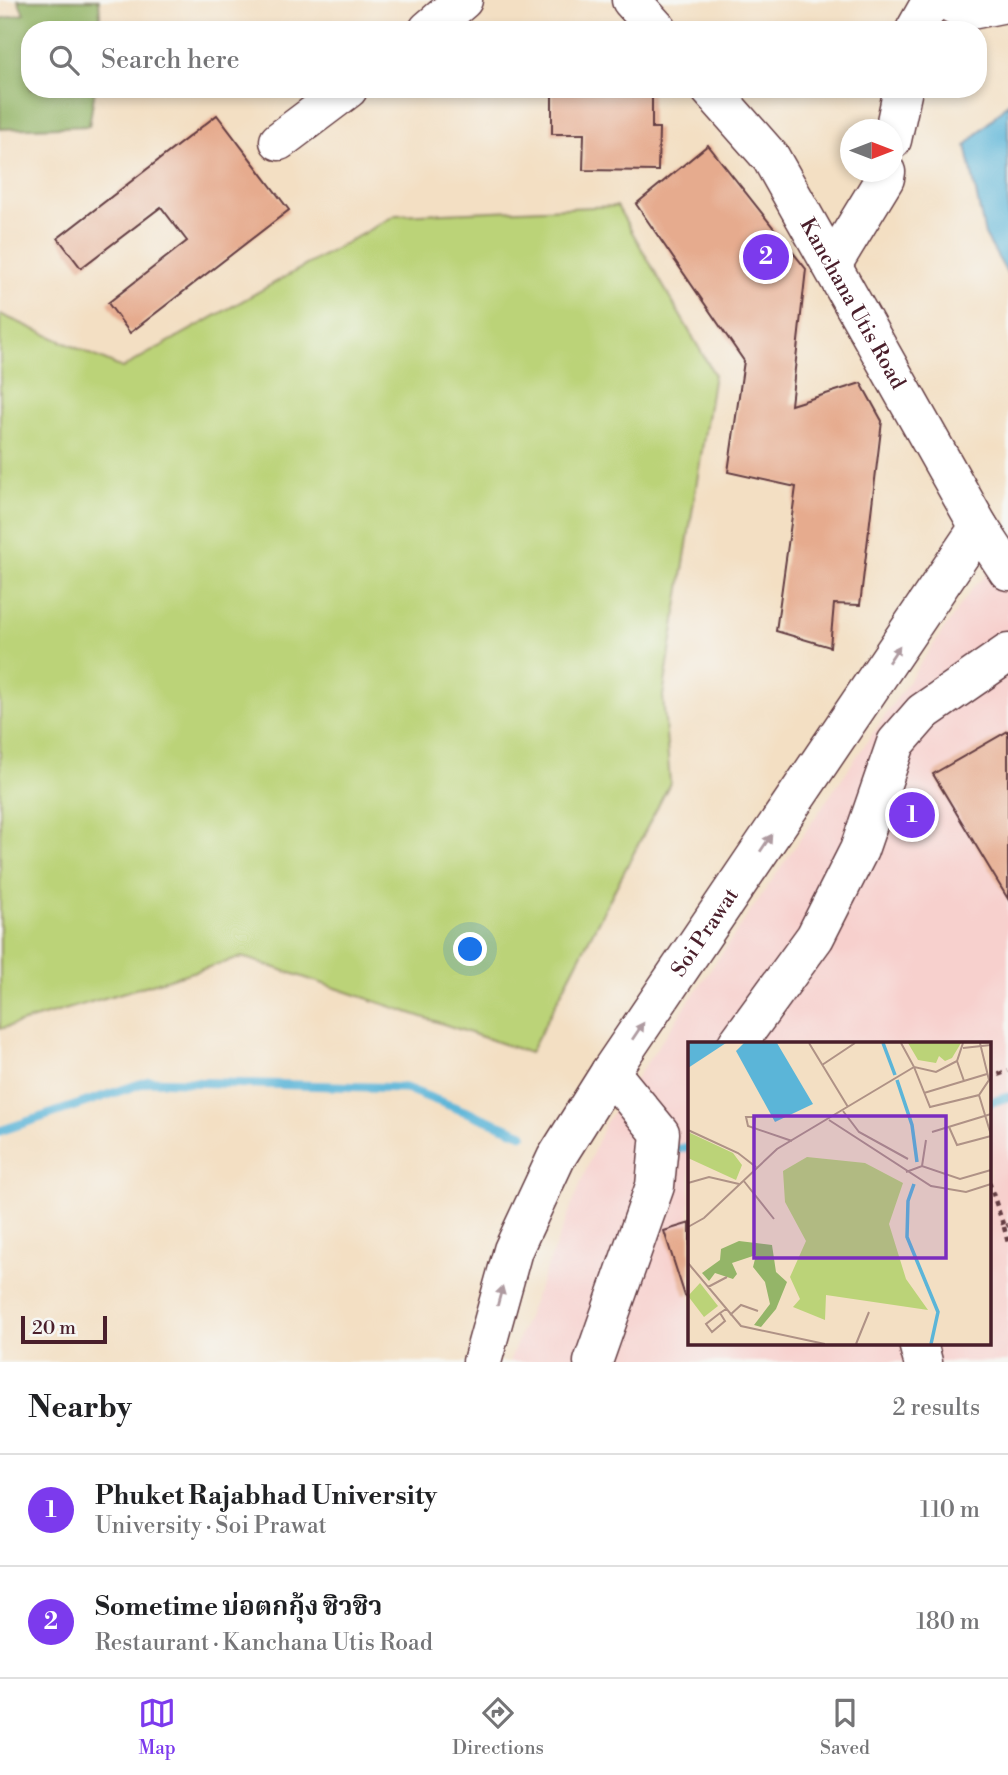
<!DOCTYPE html>
<html lang="en">
<head>
<meta charset="utf-8">
<style>
  :root { --surface:#fff; --page:#f6f6f6; --text:#202124; --muted:#757577; --line:#e0e0e0; --accent:#7c3aed }
  body { margin:0; font-family:"Libre Bodoni","Noto Serif Thai",serif; background:var(--page); color:var(--text) }
  .compass { position:absolute; left:840px; top:119px; width:63px; height:63px; border-radius:50%; background:var(--surface); box-shadow:0 4px 10px #0003; rotate:90deg }
  .scale { position:absolute; left:21px; bottom:18px; width:86px; box-sizing:border-box; padding-left:7px; border:4px solid #4a1f2b; border-top:0; font-size:19px; line-height:24px; white-space:nowrap; color:#4a1f2b; -webkit-text-stroke:5px #f6f6f2; paint-order:stroke }
  .you { position:absolute; left:471px; top:950px; width:24px; height:24px; margin:-18px; border:5px solid #fff; border-radius:50%; background:#1a73e8; box-shadow:0 0 0 10px #1a73e833 }
  .badge { display:grid; place-items:center; width:46px; height:46px; border-radius:50%; background:var(--accent); color:#fff; font-size:23px; font-weight:700 }
  .pin { position:absolute; translate:-50% -50%; border:4px solid #fff; box-shadow:0 2px 7px #0006 }
  .list { margin:0; padding:0; list-style:none }
  h2 { display:flex; justify-content:space-between; align-items:center; height:91px; margin:0; padding:0 28px; font-size:30px }
  h2 small { font-size:23px; font-weight:400; color:var(--muted) }
  .list li { display:grid; grid-template-columns:46px 1fr auto; gap:21px; align-items:center; box-sizing:border-box; height:112px; padding:0 28px; border-top:2px solid var(--line) }
  .list b { display:block; font-size:26px; white-space:nowrap }
  .list p { margin:0; font-size:23px; white-space:nowrap; color:var(--muted) }
  .list em { font-size:23px; font-style:normal; color:var(--muted) }
  .icon { flex:none; width:38px; height:38px; fill:none; stroke:currentColor; stroke-width:2; stroke-linecap:round; stroke-linejoin:round }
  .map { position:relative; flex:none; width:1008px; height:1362px; overflow:hidden }
  .search { position:absolute; background:var(--surface); box-shadow:0 4px 10px #0003; left:21px; right:21px; top:21px; height:77px; display:flex; align-items:center; gap:18px; box-sizing:border-box; padding:0 24px; border-radius:28px; color:var(--muted); font-size:26px }
  .sheet { height:315px; background:var(--surface) }
  nav { display:flex; justify-content:space-around; align-items:center; box-sizing:border-box; height:98px; border-top:2px solid var(--line); background:var(--surface); font-size:19px; color:var(--muted) }
  nav a { display:grid; justify-items:center; gap:4px }
  nav .on { color:var(--accent) }
  .map>svg:first-child { display:block }
  .built { fill:#f7d0cd; fill-rule:evenodd }
  .green { fill:#bbd378; stroke:#827952; stroke-width:2 }
  .forest { fill:#94b568; stroke:#6f6a4a; stroke-width:2 }
  .water { fill:#5bb5d8; stroke:#526a82; stroke-width:2 }
  .lines { fill:none; stroke-linecap:round; stroke-linejoin:round }
  .stream { stroke:#5bb5d8; stroke-width:9 }
  .building { fill:#e6ab8e }
  .minor-casing { stroke:#633c42; stroke-width:41 }
  .path { stroke:#633c42; stroke-width:4.5; stroke-dasharray:5 5; stroke-linecap:butt }
  .minor { stroke:#fff; stroke-width:38 }
  .oneway { fill:#ae9aa0 }
  .labels { text-anchor:middle; stroke-width:5; stroke-linejoin:round; paint-order:stroke }
  .street-label { font-size:21px; fill:#4a1f2b; stroke:#f6f6f2 }
  .inset-river { fill:none; stroke:#5bb5d8; stroke-width:3.5 }
  .inset-road { fill:none; stroke:#af9286; stroke-width:2 }
  .view { fill:#7b2cbf; fill-opacity:0.15; stroke:#7b2cbf; stroke-width:3.5 }
  .inset-edge { fill:none; stroke:#4a1f2b; stroke-width:3.5 }
</style>
</head>
<body>
<div class="map">
<svg width="1008" height="1362" viewBox="0 0 1008 1362">
  <rect width="100%" height="100%" fill="#f6f6f2"/>
  <filter id="ink" filterUnits="userSpaceOnUse"><feTurbulence type="fractalNoise" baseFrequency=".0143" numOctaves="2"/><feDisplacementMap in="SourceGraphic" scale="14" xChannelSelector="R" yChannelSelector="G"/><feConvolveMatrix kernelMatrix="1 2 1 2 8 2 1 2 1" color-interpolation-filters="sRGB"/></filter>
  <filter id="wash" filterUnits="userSpaceOnUse"><feTurbulence type="fractalNoise" baseFrequency=".00686" numOctaves="4" result="noise"/><feDisplacementMap in="SourceGraphic" scale="28" xChannelSelector="R" yChannelSelector="G"/><feGaussianBlur stdDeviation="1.57" result="paint"/><feColorMatrix in="noise" values="0 0 0 0 0 0 0 0 0 0 0 0 0 0 0 0 0 1.4 0 .05"/><feComposite in="paint" operator="in"/></filter>
  <g filter="url(#wash)">
    <rect width="100%" height="100%" fill="#f3dfc3"/>
    <path class="built" d="M1008,554V1362H509L604,1125L973,587ZM690,1044H989V1343H690Z"/>
    <path class="green" d="M617,206L714,374L663,696L670,783L530,1053L243,957L0,1029V314L122,368L396,215Z"/>
    <path class="forest" d="M18,0H99L101,30H30V89H95L89,126L0,129V19L24,14Z"/>
    <path class="water" d="M1008,103V275L985,235L966,145Z"/>
    <g class="lines">
      <path class="stream" d="M989,1103L1008,1097
        M0,1131L149,1081L405,1088L523,1134
        M677,1149L690,1147"/>
    </g>
    <g id="blocks">
      <path class="building" d="M552,89H652V128H659L658,171L583,170L584,134H552Z
        M217,115L289,210L130,333L108,303L187,241L161,207L81,268L58,238Z
        M708,145L806,269L791,405L861,383L882,421L860,605L834,604L830,647L776,631L796,487L728,472L744,361L636,204Z
        M1008,731V899L933,774Z
        M690,1223V1295L685,1296L664,1231Z"/>
    </g>
  </g>
  <g filter="url(#ink)">
    <use href="#blocks" fill-opacity="0" stroke="#633c42" stroke-width="2"/>
    <g class="lines">
      <g class="minor-casing">
        <g id="minor">
          <path d="M631,0L658,30"/>
          <path d="M945,0L966,11L1001,4L1004,0"/>
          <path d="M428,30L463,0"/>
          <path d="M915,30L932,0"/>
          <path id="s1" d="M710,89L771,158L979,527L1008,571"/>
          <path d="M892,140L903,89"/>
          <path d="M279,141L348,89"/>
          <path d="M832,265L885,178L886,172"/>
          <path d="M737,1044L815,937L859,850L896,743L923,712L1008,653"/>
          <path d="M918,1343L923,1362"/>
          <path id="s2" d="M482,1362L513,1250L556,1158L610,1072L979,527"/>
          <path d="M593,1362L655,1186L660,1133L610,1072"/>
        </g>
      </g>
      <path class="path" d="M989,1078L1008,1071
        M989,1182L1004,1227L1008,1225
        M1004,1227L1008,1243"/>
      <use href="#minor" class="minor"/>
    </g>
    <defs><path id="oneway-solid" d="M-6-.8H1V-3.2L6.5 0L1 3.2V.8H-6Z" transform="scale(1.75)"/></defs>
    <g class="oneway">
      <use href="#oneway-solid" transform="translate(894 654) rotate(-56)"/>
      <use href="#oneway-solid" transform="translate(766 843) rotate(-56)"/>
      <use href="#oneway-solid" transform="translate(638 1031) rotate(-56)"/>
      <use href="#oneway-solid" transform="translate(500 1296) rotate(-75)"/>
    </g>
  </g>
  <g class="labels">
    <g class="street-label">
      <text dy="7" stroke="none"><textPath href="#s1" startOffset="259">Kanchana Utis Road</textPath></text>
      <text dy="7" stroke="none"><textPath href="#s2" startOffset="488">Soi Prawat</textPath></text>
    </g>
  </g>
  <g transform="translate(688 1042)">
    <rect width="303" height="303" fill="#f3dfc3"/>
    <path d="M220,1H273L264,16L257,19L251,14L248,21L230,18ZM0,90L45,111L54,123L48,138L0,116ZM119,115L177,121L215,141L201,182L218,237L240,268L138,253L137,278L105,265L112,257L102,235L118,199L97,160L95,129ZM12,241L30,264L16,275L0,254Z" fill="#bbd378"/>
    <path d="M51,199L84,203L88,230L99,240L88,267L73,285L66,283L82,262L77,240L65,225L68,213L44,221L49,232L45,237L27,231L21,239L14,231L32,218L33,207Z" fill="#94b568"/>
    <path d="M0,1H38L0,26ZM56,1H89L125,62L87,80L48,9Z" fill="#5bb5d8"/>
    <path class="inset-river" d="M195,1L207,33M209,38L224,83L229,120M226,142L220,159L219,195L250,270L243,302"/>
    <path class="inset-road" d="M121,1L160,65M213,1L226,25L248,30L269,19L275,1M275,6L303,3M269,19L276,39M134,23L167,1M226,25L242,65L291,53L301,38L292,1M236,51L299,32M291,53L303,93M155,69L171,90L220,117M141,78L243,144L278,150L303,142M66,84L67,75H58L60,84L104,99M261,85L269,103L303,94M0,88L50,111L68,125M244,90L303,72M234,124L238,98M218,130L234,124L272,137L303,128M55,138L86,177M0,141L21,135L51,142M0,185L16,176L89,107L226,25M0,221L53,284L137,302M20,245L39,235M32,271L37,279L24,290L18,282L32,271L38,267M42,273L53,263L70,269M168,302L181,270"/>
    <path class="view" d="M66,74H258V216H66Z"/>
    <rect width="303" height="303" class="inset-edge"/>
  </g>
</svg>
<svg class="compass" viewBox="-18 -18 36 36"><path d="M0-13l5 13h-10z" fill="#e53935"/><path d="M0 13l5-13h-10z" fill="#757577"/></svg>
<div class="scale">20 m</div>
<div class="you"></div>
<div class="pin badge" style="left:912px;top:815px">1</div>
<div class="pin badge" style="left:766px;top:257px">2</div>
<div class="search"><svg class="icon" aria-label="search" viewBox="0 0 24 24"><circle cx="10" cy="10" r="6"/><path d="M15 15l6 6"/></svg>Search here</div>
</div>
<section class="sheet">
<h2>Nearby<small>2 results</small></h2>
<ul class="list">
<li><span class="badge">1</span><div><b>Phuket Rajabhad University</b><p>University · Soi Prawat</p></div><em>110 m</em></li>
<li><span class="badge">2</span><div><b>Sometime บ่อตกกุ้ง ชิวชิว</b><p>Restaurant · Kanchana Utis Road</p></div><em>180 m</em></li>
</ul>
</section>
<nav>
<a class="on"><svg class="icon" aria-label="map" viewBox="0 0 24 24"><path d="M3 6l6-2 6 2 6-2v14l-6 2-6-2-6 2zM9 4v14M15 6v14"/></svg>Map</a>
<a><svg class="icon" aria-label="directions" viewBox="0 0 24 24"><path d="M12 3l9 9-9 9-9-9zM9 14v-3h6M13 9l2 2-2 2"/></svg>Directions</a>
<a><svg class="icon" aria-label="saved" viewBox="0 0 24 24"><path d="M7 4h10v16l-5-4-5 4z"/></svg>Saved</a>
</nav>
</body>
</html>
